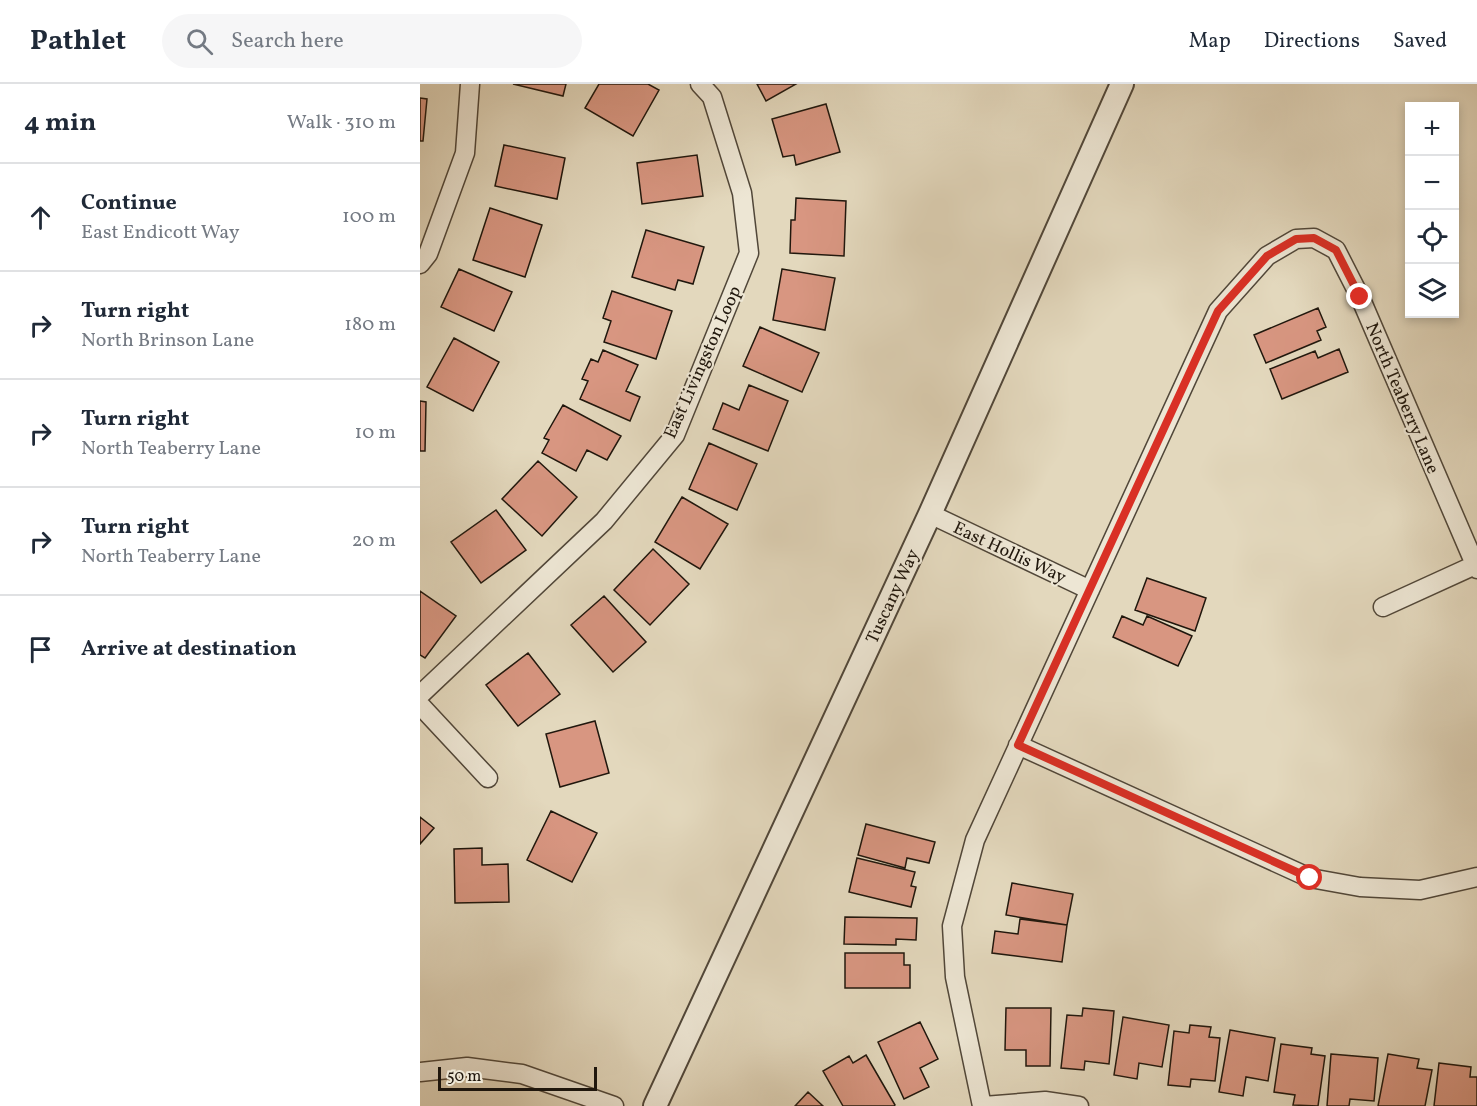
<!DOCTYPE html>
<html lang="en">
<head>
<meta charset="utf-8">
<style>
  :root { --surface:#fff; --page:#f6f6f7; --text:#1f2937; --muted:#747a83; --line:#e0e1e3 }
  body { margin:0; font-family:Vollkorn,serif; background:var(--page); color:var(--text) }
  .controls { position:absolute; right:18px; top:18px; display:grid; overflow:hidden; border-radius:0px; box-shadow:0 3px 9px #0003 }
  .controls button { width:54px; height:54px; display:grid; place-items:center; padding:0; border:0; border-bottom:2px solid var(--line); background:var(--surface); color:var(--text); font:30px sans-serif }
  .scale { position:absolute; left:18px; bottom:15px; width:159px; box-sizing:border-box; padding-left:6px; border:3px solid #20170d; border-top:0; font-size:16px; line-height:21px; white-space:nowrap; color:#20170d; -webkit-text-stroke:4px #ede6d4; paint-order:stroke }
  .stop { position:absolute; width:18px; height:18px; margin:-14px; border:4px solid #d93025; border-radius:50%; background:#fff }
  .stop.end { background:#d93025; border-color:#fff; box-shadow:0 2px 6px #0008 }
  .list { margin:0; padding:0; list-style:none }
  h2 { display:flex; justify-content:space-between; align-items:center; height:78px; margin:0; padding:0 24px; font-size:26px }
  h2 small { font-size:20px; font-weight:400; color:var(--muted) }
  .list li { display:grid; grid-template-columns:39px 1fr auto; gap:18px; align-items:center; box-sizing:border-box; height:108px; padding:0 24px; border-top:2px solid var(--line) }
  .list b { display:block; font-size:22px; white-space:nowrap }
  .list p { margin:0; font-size:20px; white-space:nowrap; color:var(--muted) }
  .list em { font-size:20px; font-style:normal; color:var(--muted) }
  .icon { flex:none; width:33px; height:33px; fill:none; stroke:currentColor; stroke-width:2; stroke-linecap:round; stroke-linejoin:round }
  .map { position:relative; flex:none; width:1057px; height:1022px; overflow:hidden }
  header { display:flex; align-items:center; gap:36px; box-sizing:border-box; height:84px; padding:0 30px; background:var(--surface); border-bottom:2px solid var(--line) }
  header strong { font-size:28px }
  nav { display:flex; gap:33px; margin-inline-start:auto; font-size:21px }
  .search { width:420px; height:54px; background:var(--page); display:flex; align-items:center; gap:15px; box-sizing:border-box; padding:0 21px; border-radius:33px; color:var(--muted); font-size:22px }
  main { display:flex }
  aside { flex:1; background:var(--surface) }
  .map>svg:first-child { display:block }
  .building { fill:#d89681; stroke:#20170d; stroke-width:1.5 }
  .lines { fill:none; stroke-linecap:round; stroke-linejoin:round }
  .minor-casing { stroke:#514739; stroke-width:21 }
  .tertiary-casing { stroke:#514739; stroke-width:26 }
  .minor { stroke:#ede6d4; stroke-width:18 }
  .tertiary { stroke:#ede6d4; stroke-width:22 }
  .route { stroke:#d93025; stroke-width:8 }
  .labels { text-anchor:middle; stroke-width:4.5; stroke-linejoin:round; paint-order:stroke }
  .street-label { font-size:18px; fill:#20170d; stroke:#ede6d4 }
</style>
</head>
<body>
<header>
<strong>Pathlet</strong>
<div class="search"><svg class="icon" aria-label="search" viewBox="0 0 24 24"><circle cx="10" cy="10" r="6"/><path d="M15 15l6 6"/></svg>Search here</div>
<nav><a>Map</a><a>Directions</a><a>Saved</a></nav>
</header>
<main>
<aside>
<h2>4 min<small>Walk · 310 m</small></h2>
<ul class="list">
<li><svg class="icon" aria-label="ahead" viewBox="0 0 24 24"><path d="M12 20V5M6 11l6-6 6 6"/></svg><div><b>Continue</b><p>East Endicott Way</p></div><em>100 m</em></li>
<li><svg class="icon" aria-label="right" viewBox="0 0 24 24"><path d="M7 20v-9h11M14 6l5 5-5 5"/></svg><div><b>Turn right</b><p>North Brinson Lane</p></div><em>180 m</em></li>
<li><svg class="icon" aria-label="right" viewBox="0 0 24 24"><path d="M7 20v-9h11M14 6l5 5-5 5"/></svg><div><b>Turn right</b><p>North Teaberry Lane</p></div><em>10 m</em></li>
<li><svg class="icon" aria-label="right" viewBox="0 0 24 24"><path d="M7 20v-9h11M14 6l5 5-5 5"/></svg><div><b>Turn right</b><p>North Teaberry Lane</p></div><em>20 m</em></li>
<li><svg class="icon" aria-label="arrive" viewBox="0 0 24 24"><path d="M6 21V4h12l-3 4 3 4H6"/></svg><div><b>Arrive at destination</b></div></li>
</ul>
</aside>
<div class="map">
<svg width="1057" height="1022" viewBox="0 0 1057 1022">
  <rect width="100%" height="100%" fill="#e3d8bd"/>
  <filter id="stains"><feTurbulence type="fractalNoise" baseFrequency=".00333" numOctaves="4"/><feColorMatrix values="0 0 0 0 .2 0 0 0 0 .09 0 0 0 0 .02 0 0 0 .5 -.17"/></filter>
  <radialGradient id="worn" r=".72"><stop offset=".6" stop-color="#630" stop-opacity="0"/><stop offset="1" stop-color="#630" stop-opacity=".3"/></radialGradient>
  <path class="building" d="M93,0H146L143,12Z
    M179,0H228L239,6L213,52L165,24Z
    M337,0H376L346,17Z
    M0,14L7,15L3,57H0Z
    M406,20L420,68L376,81L374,71L363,73L352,35Z
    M84,61L145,74L137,115L75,102Z
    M277,71L283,112L222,120L217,79Z
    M376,114L426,117L424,172L370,169L371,136H375Z
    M70,124L122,141L105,193L53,176Z
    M226,146L284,163L273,200L258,196L255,206L212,193Z
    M39,185L92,208L74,247L21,223Z
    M362,185L415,194L405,246L353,236Z
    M192,207L252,227L236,275L184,258L191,237L183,234Z
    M898,224L906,243L897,247L901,256L846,279L834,251Z
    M340,243L399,269L382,308L323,282Z
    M34,254L79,278L53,327L7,303Z
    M919,265L928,288L862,315L850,285L895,267L898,274Z
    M183,266L218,281L206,307L220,313L210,337L160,315L168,297L162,295L171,275L178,278Z
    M329,301L368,317L348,367L293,345L303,319L319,326Z
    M0,317L6,318L5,367H0Z
    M143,321L201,352L187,376L167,366L156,387L122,369L129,356L124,354Z
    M289,359L337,380L317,426L269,405Z
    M118,377L157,413L122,452L82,415Z
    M262,413L308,440L280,485L235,458Z
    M76,426L106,466L61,499L31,458Z
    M233,465L269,500L230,541L194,506Z
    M727,494L786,514L775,547L715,526Z
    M0,507L36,532L5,574L0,571Z
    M184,512L226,558L193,588L151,541Z
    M702,532L723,541L727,532L772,552L758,582L693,553Z
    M108,569L140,610L98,642L66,601Z
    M175,637L189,689L140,703L126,650Z
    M131,727L177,749L152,798L107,776Z
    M0,733L14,744L0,760Z
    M446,740L515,758L509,779L487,774L485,784L438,771Z
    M62,764V781L88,780L89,818L35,819L34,765Z
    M437,774L495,788L491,802L496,803L491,823L429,808Z
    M592,799L653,810L647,841L586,831Z
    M425,833L497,834L496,856L476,855V861L424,860Z
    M600,835L647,841L642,878L572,869L575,847L598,850Z
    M425,869H484V881H490V904H425Z
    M586,924H631L630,982H606V966H585Z
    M663,924L694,927L689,980L665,977L664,986L641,984L647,931L662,932Z
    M703,933L749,941L742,983L719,979L717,995L694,991Z
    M500,938L518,975L500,984L509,1003L484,1015L458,958Z
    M770,941L791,943L789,953L800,954L795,997L771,995L770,1003L748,1001L754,947L769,949Z
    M810,946L855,954L848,997L826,993L823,1012L799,1008Z
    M861,960L892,964L891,970L905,972L898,1022L873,1021L875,1011L854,1008Z
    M911,970L958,974L954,1017L930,1015L929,1022H907Z
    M968,970L999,975L997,984L1012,986L1005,1022H958Z
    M446,971L475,1021L474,1022H423L403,987L429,972L433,979Z
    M1019,979L1051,983L1050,993H1057V1022H1014Z
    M388,1008L403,1022H375Z"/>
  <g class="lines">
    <g class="minor-casing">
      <path id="minor" d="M0,180L8,170L45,69L50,0
        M510,430L670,506
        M963,523L1055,481
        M0,611L184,437L255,351L329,169L322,109L292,13L280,0
        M0,621L68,694
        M598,661L890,794L940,803L1000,806L1057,793
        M0,988L47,983L102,990L194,1022
        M562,1022L535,893L532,842L555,756L798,227L847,172L876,155L894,154L916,166L940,213L1057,485
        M564,1022L625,1017L659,1022"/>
    </g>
    <g class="tertiary-casing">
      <path id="tertiary" d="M235,1022L510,430L702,0"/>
    </g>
    <use href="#minor" class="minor"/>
    <use href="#tertiary" class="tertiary"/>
  </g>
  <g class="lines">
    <path class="route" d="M890,794L598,661L798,227L847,172L876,155L894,154L916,166L940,213"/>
  </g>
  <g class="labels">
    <g class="street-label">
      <text transform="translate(282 278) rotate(-66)" y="6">East Livingston Loop</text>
      <text transform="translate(983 314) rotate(67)" y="6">North Teaberry Lane</text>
      <text transform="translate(590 468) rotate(25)" y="6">East Hollis Way</text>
      <text transform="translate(472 512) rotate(-65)" y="6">Tuscany Way</text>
    </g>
  </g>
  <rect width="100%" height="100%" filter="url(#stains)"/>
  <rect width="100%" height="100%" fill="url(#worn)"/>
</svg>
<div class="controls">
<button>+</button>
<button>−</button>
<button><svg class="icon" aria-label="locate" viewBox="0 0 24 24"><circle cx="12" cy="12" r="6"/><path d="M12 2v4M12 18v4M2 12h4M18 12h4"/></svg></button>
<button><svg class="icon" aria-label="layers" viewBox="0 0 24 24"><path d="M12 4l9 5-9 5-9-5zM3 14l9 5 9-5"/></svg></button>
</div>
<div class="scale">50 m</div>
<div class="stop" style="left:890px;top:794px"></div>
<div class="stop end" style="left:940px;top:213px"></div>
</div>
</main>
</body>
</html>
